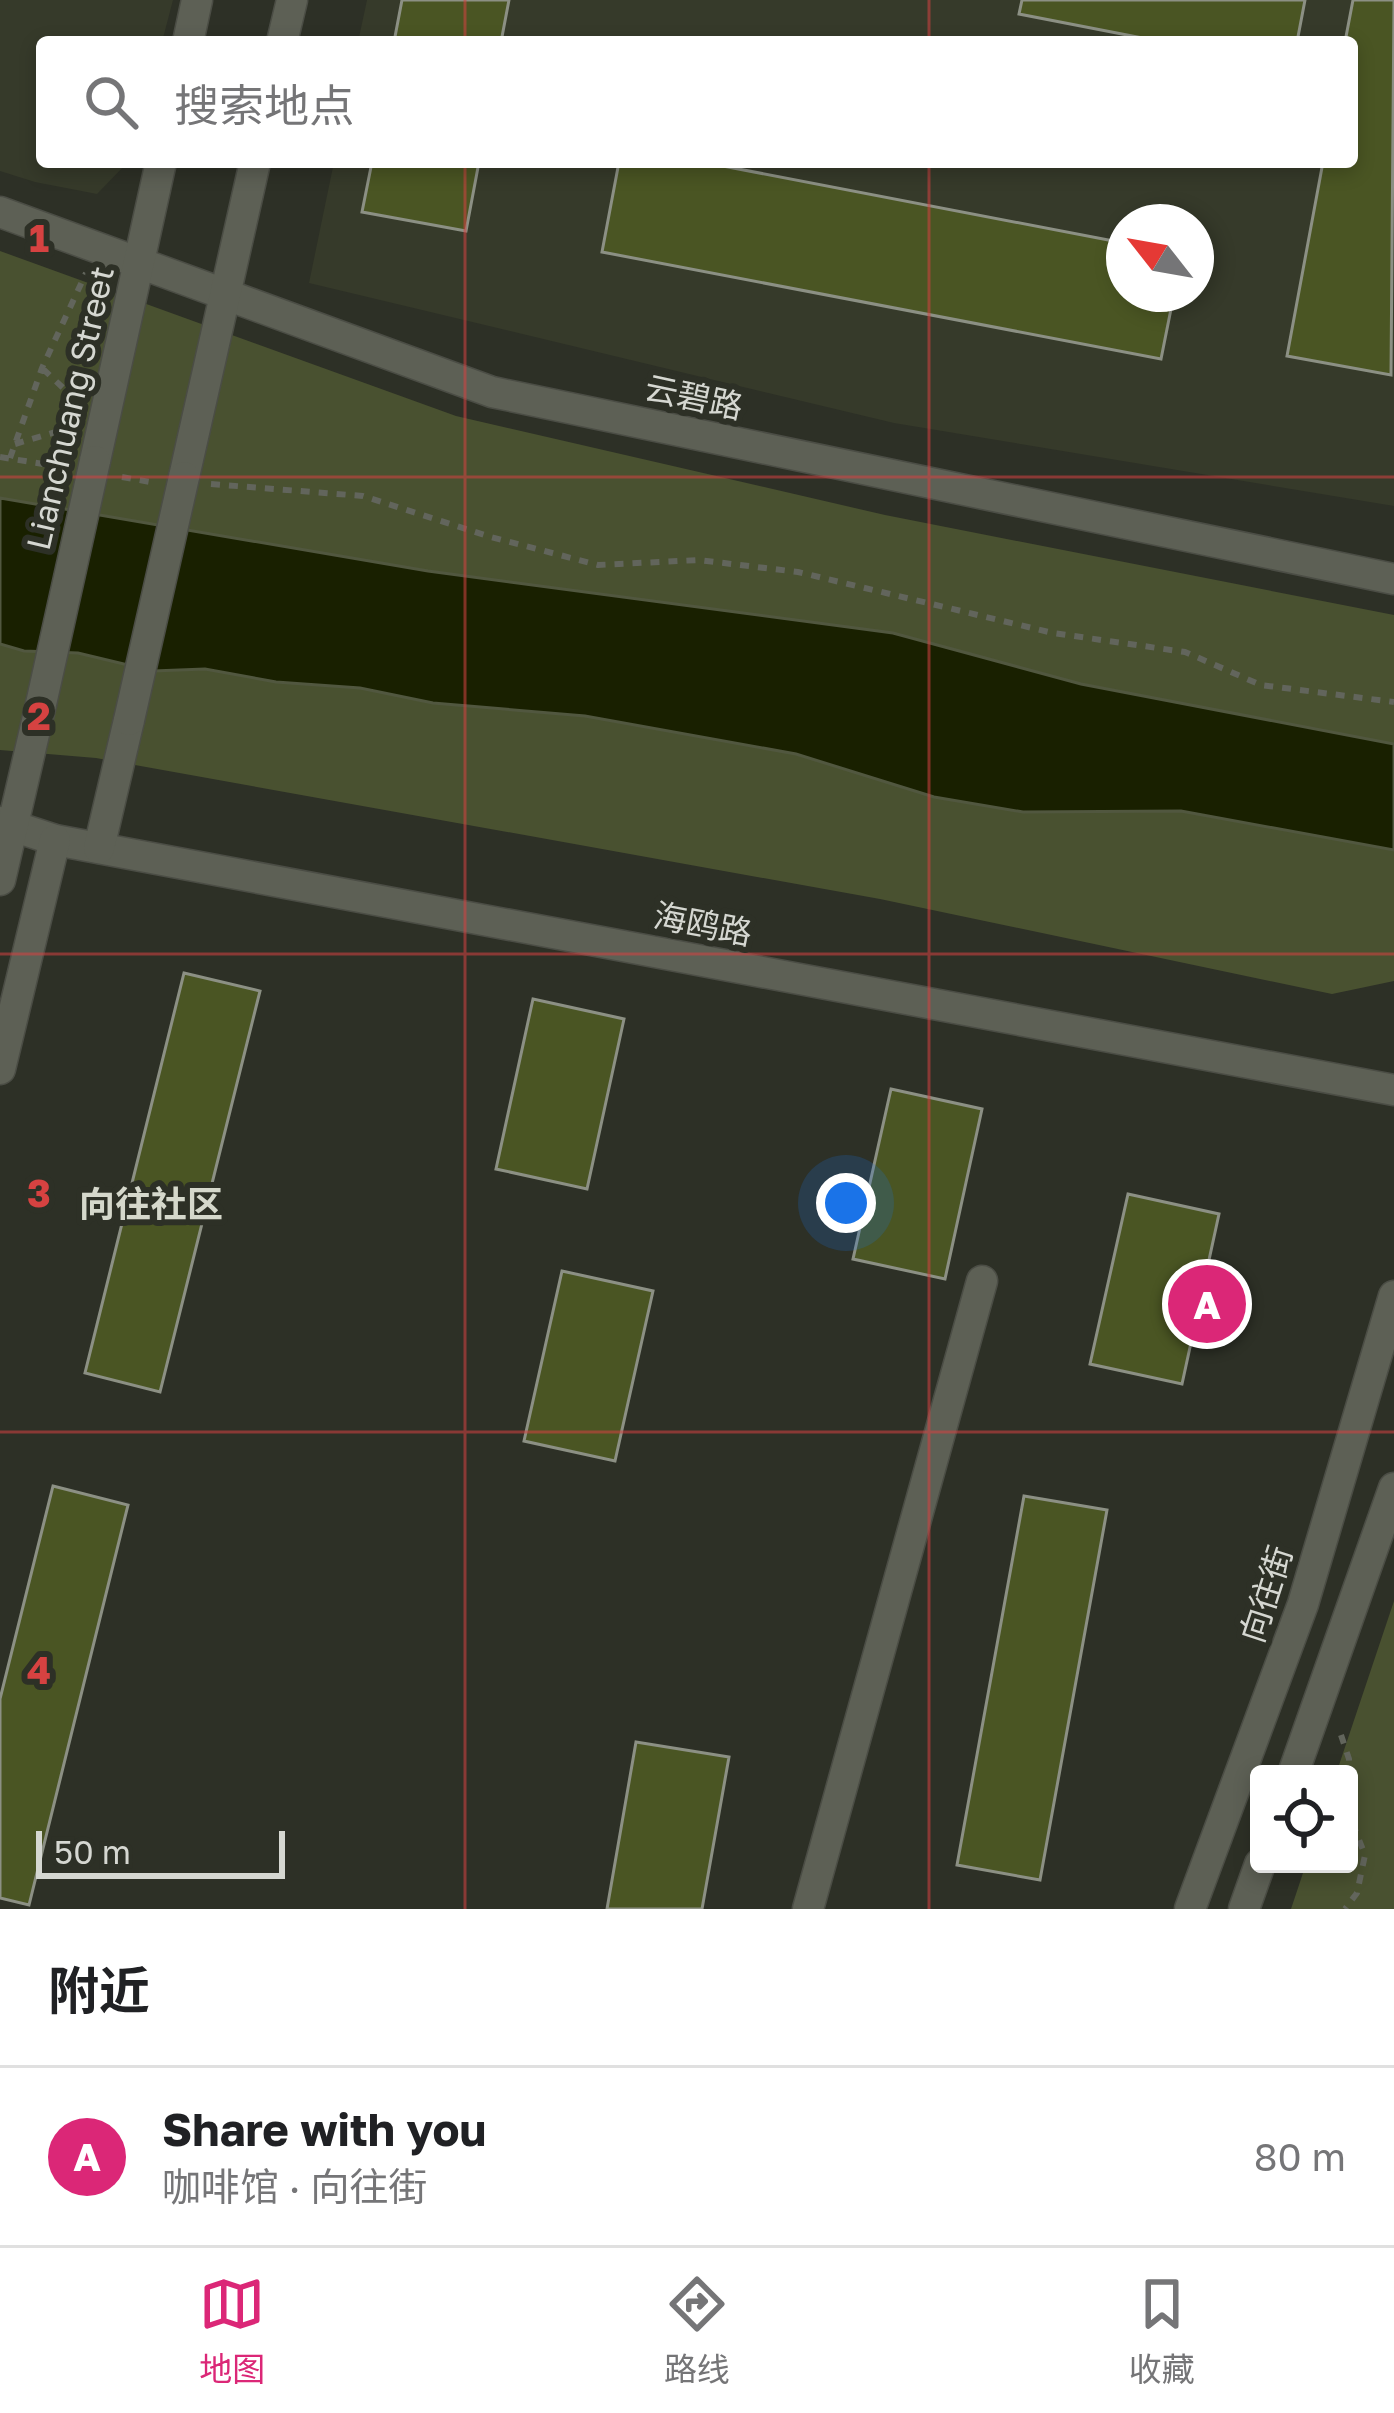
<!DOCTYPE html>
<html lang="zh">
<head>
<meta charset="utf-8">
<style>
  :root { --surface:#fff; --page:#f2f2f2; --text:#202124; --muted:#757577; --line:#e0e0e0; --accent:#db2777 }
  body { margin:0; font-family:"Golos Text","Noto Sans SC",sans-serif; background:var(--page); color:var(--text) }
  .controls { position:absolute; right:36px; bottom:36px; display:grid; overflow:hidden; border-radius:12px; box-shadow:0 6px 18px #0003 }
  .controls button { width:108px; height:108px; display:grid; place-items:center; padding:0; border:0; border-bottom:3px solid var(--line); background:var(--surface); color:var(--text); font:60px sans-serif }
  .compass { position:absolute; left:1106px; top:204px; width:108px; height:108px; border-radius:50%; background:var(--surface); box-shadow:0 6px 18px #0003; rotate:301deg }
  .scale { position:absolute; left:36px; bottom:30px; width:249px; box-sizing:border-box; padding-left:12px; border:6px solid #d5d7d1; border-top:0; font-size:33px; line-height:42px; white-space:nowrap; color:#d5d7d1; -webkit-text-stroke:9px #2d3026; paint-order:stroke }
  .you { position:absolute; left:846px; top:1203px; width:42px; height:42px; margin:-30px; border:9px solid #fff; border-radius:50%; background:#1a73e8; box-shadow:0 0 0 18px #1a73e833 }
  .badge { display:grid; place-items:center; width:78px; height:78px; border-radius:50%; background:var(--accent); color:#fff; font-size:39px; font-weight:700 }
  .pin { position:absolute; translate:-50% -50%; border:6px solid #fff; box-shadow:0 3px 12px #0006 }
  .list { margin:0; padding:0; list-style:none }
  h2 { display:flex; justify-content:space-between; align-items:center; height:156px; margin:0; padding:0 48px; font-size:51px }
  h2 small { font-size:39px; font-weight:400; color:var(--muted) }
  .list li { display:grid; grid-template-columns:78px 1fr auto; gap:36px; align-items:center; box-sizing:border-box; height:180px; padding:0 48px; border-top:3px solid var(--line) }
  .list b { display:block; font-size:45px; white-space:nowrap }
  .list p { margin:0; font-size:39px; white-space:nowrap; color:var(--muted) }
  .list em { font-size:39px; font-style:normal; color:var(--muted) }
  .icon { flex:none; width:66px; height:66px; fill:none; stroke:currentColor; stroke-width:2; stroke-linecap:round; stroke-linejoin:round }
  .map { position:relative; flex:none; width:1394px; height:1909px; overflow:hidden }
  .search { position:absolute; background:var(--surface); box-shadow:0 6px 18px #0003; left:36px; right:36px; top:36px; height:132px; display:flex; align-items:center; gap:30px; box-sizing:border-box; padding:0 42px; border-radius:12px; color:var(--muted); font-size:45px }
  .sheet { height:336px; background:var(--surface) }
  nav { display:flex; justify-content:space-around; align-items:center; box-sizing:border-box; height:168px; border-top:3px solid var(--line); background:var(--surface); font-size:33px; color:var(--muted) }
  nav a { display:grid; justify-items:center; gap:6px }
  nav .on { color:var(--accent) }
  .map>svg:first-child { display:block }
  .built { fill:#363a2a; fill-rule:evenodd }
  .green { fill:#495130 }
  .water { fill:#192000; stroke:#51573f; stroke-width:3 }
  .building { fill:#4a5523; stroke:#8c9084; stroke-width:3 }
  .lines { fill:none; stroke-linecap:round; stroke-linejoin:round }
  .street-casing { stroke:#4b4d45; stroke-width:33 }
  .secondary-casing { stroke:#4b4d45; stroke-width:33 }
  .path { stroke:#62655c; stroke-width:6; stroke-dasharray:9 9; stroke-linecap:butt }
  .street { stroke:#5d6055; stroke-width:30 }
  .secondary { stroke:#5d6055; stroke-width:30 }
  .secondary-bridge-casing { stroke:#4b4d45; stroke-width:33; stroke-linecap:butt }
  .secondary-bridge { stroke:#5d6055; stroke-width:30 }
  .grid { fill:none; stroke:#d64241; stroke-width:3; stroke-opacity:0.55 }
  .labels { text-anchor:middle; stroke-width:12; stroke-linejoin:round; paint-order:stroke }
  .street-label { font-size:33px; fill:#d5d7d1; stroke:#2d3026 }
  .neighbourhood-label { font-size:36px; font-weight:bold; fill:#d5d8cb; stroke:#2d3026 }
  .grid-label { font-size:39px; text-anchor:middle; font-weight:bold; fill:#d64241; stroke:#2d3026; stroke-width:12; stroke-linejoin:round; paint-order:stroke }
</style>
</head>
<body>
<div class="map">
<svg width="1394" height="1909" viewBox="0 0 1394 1909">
  <rect width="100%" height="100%" fill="#2d3026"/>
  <path class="built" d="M0,0H173L162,42H42V162H128L97,194L35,182L0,171Z
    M367,0H1394V506L894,423L309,283L334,162H1352V42H358ZM1124,222H1196V294H1124Z"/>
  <path class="green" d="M0,251L456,416L885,515L1394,615V744L1081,684L893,633L428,571L0,498Z
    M0,644L24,651L78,653L153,671L205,669L276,682L360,688L433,703L585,716L796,754L934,797L1023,811H1181L1394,850V981L1332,994L880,899L96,758L0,750Z
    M1394,1601V1909H1291L1306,1864H1349V1774H1336Z"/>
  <path class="water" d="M0,498L428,571L893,633L1081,684L1394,744V850L1181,811L1023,812L934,797L796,754L585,716L433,703L360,688L276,682L205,669L153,671L78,653L24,651L0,644Z"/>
  <path class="building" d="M402,0H509L501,42H394Z
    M1022,0H1305L1297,42H1163L1019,14Z
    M1353,0H1394L1391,375L1287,356L1323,162H1352V42H1345Z
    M372,162H479L466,231L362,212Z
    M619,162H702L1124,243V294H1174L1161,359L602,252Z
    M184,973L260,991L160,1392L85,1373Z
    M533,999L624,1019L587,1189L496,1169Z
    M891,1089L982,1109L945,1279L853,1259Z
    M1128,1194L1219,1214L1182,1384L1090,1364Z
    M562,1271L653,1291L615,1461L524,1441Z
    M53,1486L128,1505L29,1905L0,1898V1699Z
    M1024,1496L1107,1510L1040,1880L957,1865Z
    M636,1742L729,1757L702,1909H607Z"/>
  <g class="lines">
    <g class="street-casing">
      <path id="street" d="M0,212L492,392L1394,579
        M0,822L55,840L1394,1090
        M808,1909L982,1281"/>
    </g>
    <g class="secondary-casing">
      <path id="secondary" d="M188,42L197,0
        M282,42L292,0
        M95,461L161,162
        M184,477L255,162
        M99,848L129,720
        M0,880L41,704
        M0,1069L55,840
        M1293,1774L1394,1488
        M1190,1909L1303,1604L1394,1296
        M1244,1909L1260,1864"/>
    </g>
    <path class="path" d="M43,369L77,401
      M15,444L69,428
      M0,457L62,467
      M10,458L42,368L86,273
      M122,477L150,482
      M211,484L363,496L491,537L598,565L699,560L798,572L1053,633L1185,652L1261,685L1394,702
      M1341,1735L1349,1759L1352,1822L1365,1855L1357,1893L1345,1909"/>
    <use href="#street" class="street"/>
    <use href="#secondary" class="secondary"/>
    <g class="secondary-bridge-casing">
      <path id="secondary-bridge" d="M41,704L95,461
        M129,720L184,477"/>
    </g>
    <use href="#secondary-bridge" class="secondary-bridge"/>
  </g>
  <path class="grid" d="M465,0V42M929,0V42M465,162V1909M929,162V1909M0,477H1394M0,954H1394M0,1432H1394"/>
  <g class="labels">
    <g class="street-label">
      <text transform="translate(694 397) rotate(12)" y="12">云碧路</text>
      <text transform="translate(70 408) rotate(-77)" y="12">Lianchuang Street</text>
      <text transform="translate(703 924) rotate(11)" y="12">海鸥路</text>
      <text transform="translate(1266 1594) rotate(-72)" y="12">向往街</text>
    </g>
    <g class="neighbourhood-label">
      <text x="151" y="1217">向往社区</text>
    </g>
  </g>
  <g class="grid-label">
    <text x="39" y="252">1</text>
    <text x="39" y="730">2</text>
    <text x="39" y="1207">3</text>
    <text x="39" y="1684">4</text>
  </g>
</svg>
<div class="controls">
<button><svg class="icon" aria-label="locate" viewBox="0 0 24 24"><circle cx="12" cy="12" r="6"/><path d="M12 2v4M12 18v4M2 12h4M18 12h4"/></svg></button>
</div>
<svg class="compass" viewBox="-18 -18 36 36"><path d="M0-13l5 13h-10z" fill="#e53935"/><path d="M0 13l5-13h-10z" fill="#757577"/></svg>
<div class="scale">50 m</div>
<div class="you"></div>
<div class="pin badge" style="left:1207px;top:1304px">A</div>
<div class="search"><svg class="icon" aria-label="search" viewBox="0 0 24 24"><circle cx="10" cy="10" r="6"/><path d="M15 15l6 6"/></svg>搜索地点</div>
</div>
<section class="sheet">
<h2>附近<small></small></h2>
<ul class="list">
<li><span class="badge">A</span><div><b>Share with you</b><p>咖啡馆 · 向往街</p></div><em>80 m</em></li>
</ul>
</section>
<nav>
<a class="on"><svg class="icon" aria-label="map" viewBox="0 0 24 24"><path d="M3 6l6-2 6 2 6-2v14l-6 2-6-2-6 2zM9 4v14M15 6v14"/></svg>地图</a>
<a><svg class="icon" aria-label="directions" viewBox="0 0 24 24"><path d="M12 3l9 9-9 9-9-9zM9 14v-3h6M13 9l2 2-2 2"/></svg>路线</a>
<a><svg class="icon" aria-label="saved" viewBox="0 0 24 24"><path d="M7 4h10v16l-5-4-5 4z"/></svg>收藏</a>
</nav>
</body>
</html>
